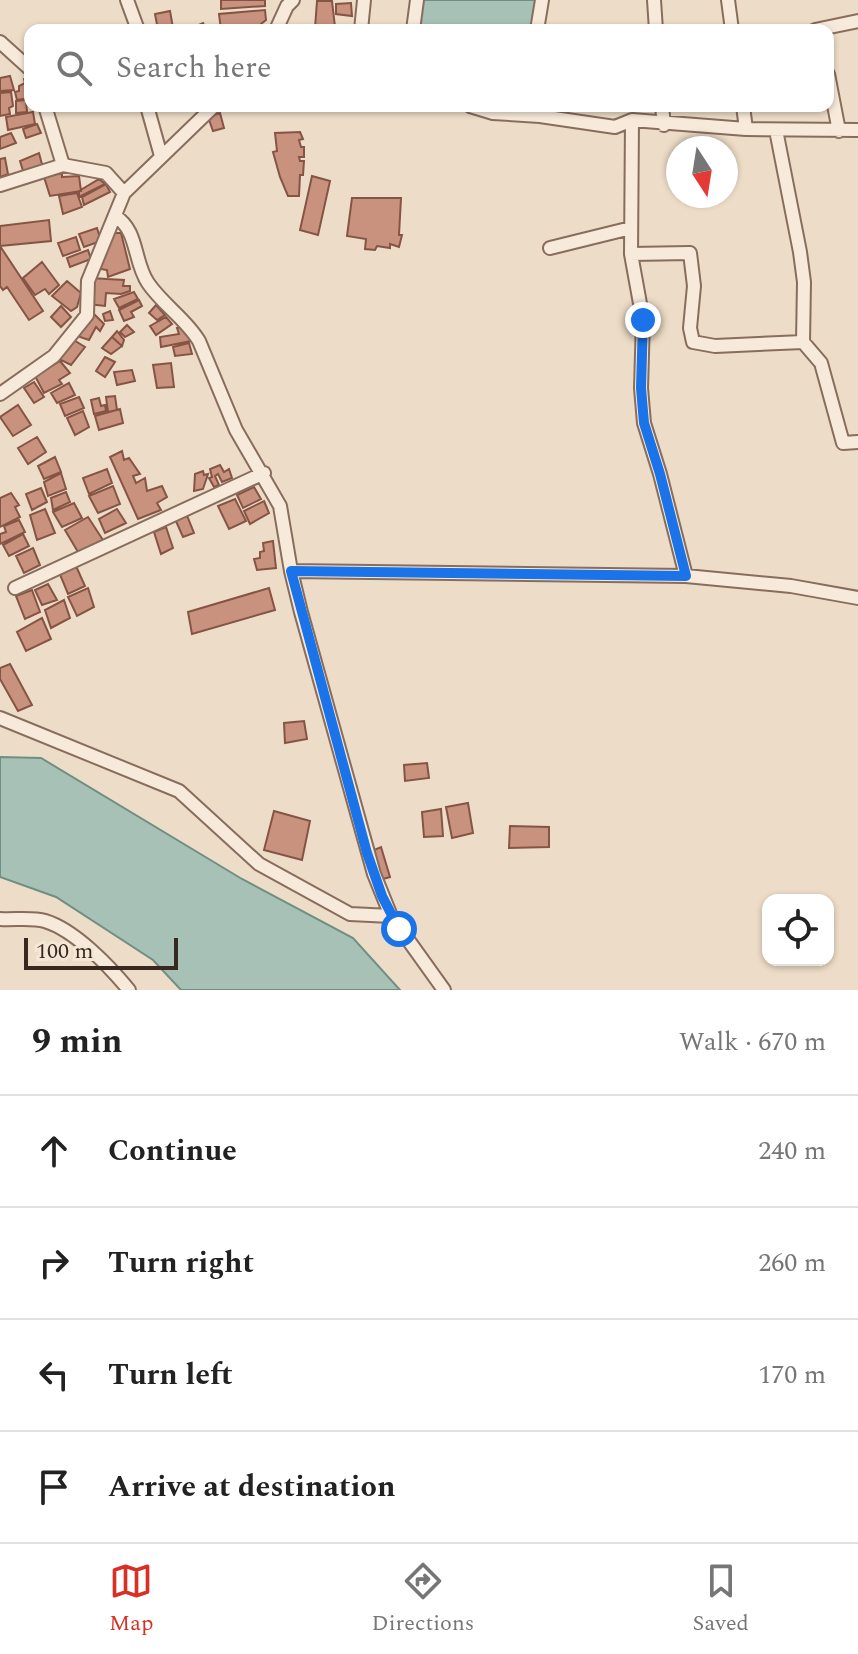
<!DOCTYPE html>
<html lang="en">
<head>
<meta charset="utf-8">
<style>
  :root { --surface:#fff; --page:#f6f6f6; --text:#222; --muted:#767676; --line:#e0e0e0; --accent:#d93025 }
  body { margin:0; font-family:Spectral,serif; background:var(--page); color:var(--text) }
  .controls { position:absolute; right:24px; bottom:24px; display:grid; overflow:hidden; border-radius:16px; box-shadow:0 2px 6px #0004 }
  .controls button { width:72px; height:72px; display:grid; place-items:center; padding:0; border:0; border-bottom:2px solid var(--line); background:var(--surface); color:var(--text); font:40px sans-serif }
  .compass { position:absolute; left:666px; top:136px; width:72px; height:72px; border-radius:50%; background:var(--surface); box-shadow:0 2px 6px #0004; rotate:168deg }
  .scale { position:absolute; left:24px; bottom:20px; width:154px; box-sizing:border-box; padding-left:8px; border:4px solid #392820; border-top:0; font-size:22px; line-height:28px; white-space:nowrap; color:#392820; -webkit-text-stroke:6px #f4e7d7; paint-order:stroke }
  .stop { position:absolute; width:24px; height:24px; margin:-18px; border:6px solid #1a73e8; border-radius:50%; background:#fff }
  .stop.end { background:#1a73e8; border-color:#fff; box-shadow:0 2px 8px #0008 }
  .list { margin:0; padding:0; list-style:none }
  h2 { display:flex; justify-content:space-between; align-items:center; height:104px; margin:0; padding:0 32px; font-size:34px }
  h2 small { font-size:26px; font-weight:400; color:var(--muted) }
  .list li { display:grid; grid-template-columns:52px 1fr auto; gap:24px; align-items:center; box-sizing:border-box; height:112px; padding:0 32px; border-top:2px solid var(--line) }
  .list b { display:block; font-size:30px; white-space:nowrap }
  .list em { font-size:26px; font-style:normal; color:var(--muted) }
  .icon { flex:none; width:44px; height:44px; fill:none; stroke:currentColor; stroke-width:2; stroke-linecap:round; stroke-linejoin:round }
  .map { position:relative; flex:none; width:858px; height:990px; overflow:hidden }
  .search { position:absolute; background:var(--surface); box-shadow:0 2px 6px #0004; left:24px; right:24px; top:24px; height:88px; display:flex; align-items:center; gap:20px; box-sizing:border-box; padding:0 28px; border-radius:16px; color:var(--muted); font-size:30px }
  .sheet { height:552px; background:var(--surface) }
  nav { display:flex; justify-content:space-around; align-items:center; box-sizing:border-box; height:112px; border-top:2px solid var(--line); background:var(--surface); font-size:22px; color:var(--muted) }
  nav a { display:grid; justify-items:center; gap:4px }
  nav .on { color:var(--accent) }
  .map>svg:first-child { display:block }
  .water { fill:#a8c1b6; stroke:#6f8f82; stroke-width:2 }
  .building { fill:#c9927f; stroke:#865444; stroke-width:2 }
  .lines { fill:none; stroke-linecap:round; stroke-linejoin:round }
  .minor-casing { stroke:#886d5d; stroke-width:16 }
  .minor { stroke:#f8eadb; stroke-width:12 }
  .route { stroke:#1a73e8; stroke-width:10 }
</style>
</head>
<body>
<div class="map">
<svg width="858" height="990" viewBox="0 0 858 990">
  <rect width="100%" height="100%" fill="#eddcc7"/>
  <path class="water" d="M422,0H538L533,30H417Z
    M0,757L41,758L242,879L353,938L400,990H181L153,960L56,897L0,877Z"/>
  <path class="building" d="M221,0H265V6L221,9Z
    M317,1H332L335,27L315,28Z
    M351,3L352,16L336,14V4Z
    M265,10L266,20L261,24V30H245V28L221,30L219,14Z
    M170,11L173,28L158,30L155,14Z
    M203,23L207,30H188Z
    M10,76L14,90L0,91V78Z
    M29,77L30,98L17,100L15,92L19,91V86L25,83L24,79Z
    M11,92L13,106L9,108L10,114L0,116V93Z
    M26,100L27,112L16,113V101Z
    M33,112L35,124L8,130L6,117Z
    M220,113L224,128L213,131L208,117Z
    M37,124L41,133L26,138L23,129Z
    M300,132L303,139L299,140L301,147H304V157H299L300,161H304L303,175H300L299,196H288L280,177L273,152L277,151L275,133Z
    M11,133L16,143L0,149V137Z
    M39,153L43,168L24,174L20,161Z
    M5,158L8,174L0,177V159Z
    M62,173V177L79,176L81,191L50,196L44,177Z
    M312,176L330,181L318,235L300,230Z
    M99,179L105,184L79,197V191Z
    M106,184L110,192L84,205L82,197Z
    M77,193L82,207L63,214L59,196Z
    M352,198H401L399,235H402L399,247L390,244V248L377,246L375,250L365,249L366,239L347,236Z
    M49,220L51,241L0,246V226Z
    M97,228L101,241L84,247L79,234Z
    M112,233H121L130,269L108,277L107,270L95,268Z
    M76,237L80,250L63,256L58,243Z
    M0,246L43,311L29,320L7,287L3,290L0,286Z
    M88,250L91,259L70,267L67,258Z
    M42,262L59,285L49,294L45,289L35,295L23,278Z
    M90,278L124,280L123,286H130V291L121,294L106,293L105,306L88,304Z
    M67,281L81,293L77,307L71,311L52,296Z
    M134,292L138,299L119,308L114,299Z
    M139,300L142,306L131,312L134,317L124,321L119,310Z
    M156,305L165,315L157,320L149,313Z
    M61,306L71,317L61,327L51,317Z
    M90,310L104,324L100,331L96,327L89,340L77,336Z
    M110,311L113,320L105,321L103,314Z
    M166,317L172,324L156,335L150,326Z
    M127,325L134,332L125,337L120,332Z
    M186,326L191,341L161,347L160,337L179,334L177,328Z
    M117,331L124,340L122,346L112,337Z
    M112,337L122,346L111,354L102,348Z
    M72,339L85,347L71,365L57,358Z
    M189,343L192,354L175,356L173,347Z
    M105,357L115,362L105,377L96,371Z
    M60,361L70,373L59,380L62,384L44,393L35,376Z
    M171,363L174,387L157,388L153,365Z
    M132,370L135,381L117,385L114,372Z
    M34,382L44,397L34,403L24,388Z
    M69,383L75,395L57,403L51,393Z
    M115,396L117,410L108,412L106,397Z
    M79,397L84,408L65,416L60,404Z
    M99,398L101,406L105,405L106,411L94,414L91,400Z
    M18,405L31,425L13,436L0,417Z
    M120,409L123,423L99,430L95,416Z
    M83,411L89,427L75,435L67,418Z
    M37,437L46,452L28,464L18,448Z
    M122,451L124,460L129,458L140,474L133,476L136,483L145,478L147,491L162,486L167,497L157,503L161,510L138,519L110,457Z
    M55,457L61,472L44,479L38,466Z
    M220,465L224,472L229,469L232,478L222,482L218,474L215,476L219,485L214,487L209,478L212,477L210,469Z
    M107,469L112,483L89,494L83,478Z
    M203,471L204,475L208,474L203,489L194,491L195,474Z
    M61,473L66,489L48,496L44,482Z
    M113,486L120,504L98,513L89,496Z
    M254,487L261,499L243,508L237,495Z
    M41,488L47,502L32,510L26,494Z
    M66,492L70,502L53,510L51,498Z
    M11,493L19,505L15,507L20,517L0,527V498Z
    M235,499L246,521L229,529L218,506Z
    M264,501L269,513L250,524L244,511Z
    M74,503L82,518L62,527L53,512Z
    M45,509L55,533L37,540L30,515Z
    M117,509L126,523L105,533L99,519Z
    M186,513L194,533L183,537L175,519Z
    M88,517L103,540L78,552L65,530Z
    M19,520L25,532L0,544V534L6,532L4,526Z
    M166,527L173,548L161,554L154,532Z
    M23,534L29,546L9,556L3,545Z
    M273,541L276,568L257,570L254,559L260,558V552L264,551L263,543Z
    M33,548L40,565L24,573L16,556Z
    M76,566L85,586L68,594L59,572Z
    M48,584L57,600L42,605L35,590Z
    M88,588L94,607L77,616L68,597Z
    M269,588L275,610L192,634L188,612Z
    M32,590L40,612L25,619L16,596Z
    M64,600L70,618L51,628L45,610Z
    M42,618L51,639L26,651L17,632Z
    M10,664L32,705L18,711L0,679V668Z
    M304,721L307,739L285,743L284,723Z
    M427,763L429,778L405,781L404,765Z
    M468,803L473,833L452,838L446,807Z
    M441,809L443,836L424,837L422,812Z
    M274,811L310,821L302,860L264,850Z
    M510,826L549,827V847L509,848Z
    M381,847L390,877L376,881L367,853Z"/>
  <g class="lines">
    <g class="minor-casing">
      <path id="minor" d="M127,0L138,30
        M654,0L656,30
        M728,0L732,30
        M276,30L287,6L293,0
        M361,30L364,0
        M413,30L417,0
        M537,30L542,0
        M815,30L858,21
        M0,42L30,69
        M828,74L839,131
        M45,106L63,165L106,173L124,193
        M147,106L161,156
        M470,106L493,113L540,116L615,127L632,120L746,129L858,130
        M662,106L664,125
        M743,106L746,129
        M632,120L631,254L643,320L641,388L644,423L660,474L686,576
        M776,130L800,252L804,282L803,342L821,363L843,443L858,442
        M0,185L63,165
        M115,216C139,231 133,261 148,283C163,305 186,319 199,341L236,430L280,506L291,571L301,612L374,874L391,916L444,990
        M550,248L631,228
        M631,254L690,253L694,286L690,328L693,342L715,346L803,342
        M0,394L54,356L87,315L88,281L124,193L214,106
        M291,571L686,576L791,586L858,598
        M15,588L264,473
        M0,718L179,791L259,864L350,914L391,916
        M0,919C14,920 32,917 45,921C75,930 110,967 129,990"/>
    </g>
    <use href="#minor" class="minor"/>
  </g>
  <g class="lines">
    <path class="route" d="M399,929L382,896L367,853L291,571L686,576L660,474L644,423L641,388L643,320"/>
  </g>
</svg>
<div class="controls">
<button><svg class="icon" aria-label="locate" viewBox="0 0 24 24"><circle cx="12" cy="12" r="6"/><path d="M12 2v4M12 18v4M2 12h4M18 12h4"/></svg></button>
</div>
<svg class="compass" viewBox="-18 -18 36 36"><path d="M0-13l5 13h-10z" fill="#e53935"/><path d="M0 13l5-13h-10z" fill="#767676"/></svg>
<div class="scale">100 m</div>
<div class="stop" style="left:399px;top:929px"></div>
<div class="stop end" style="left:643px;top:320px"></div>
<div class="search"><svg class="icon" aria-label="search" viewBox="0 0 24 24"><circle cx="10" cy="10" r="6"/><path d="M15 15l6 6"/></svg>Search here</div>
</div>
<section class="sheet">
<h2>9 min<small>Walk · 670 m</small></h2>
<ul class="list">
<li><svg class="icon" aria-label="ahead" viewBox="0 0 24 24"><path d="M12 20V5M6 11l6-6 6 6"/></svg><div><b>Continue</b></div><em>240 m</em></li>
<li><svg class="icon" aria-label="right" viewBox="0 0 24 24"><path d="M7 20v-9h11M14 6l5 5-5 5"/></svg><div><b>Turn right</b></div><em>260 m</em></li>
<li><svg class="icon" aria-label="left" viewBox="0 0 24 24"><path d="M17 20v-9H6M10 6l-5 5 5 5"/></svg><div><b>Turn left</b></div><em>170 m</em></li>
<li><svg class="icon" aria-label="arrive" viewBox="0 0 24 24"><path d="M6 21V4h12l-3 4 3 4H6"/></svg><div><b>Arrive at destination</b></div></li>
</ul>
</section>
<nav>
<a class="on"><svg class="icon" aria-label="map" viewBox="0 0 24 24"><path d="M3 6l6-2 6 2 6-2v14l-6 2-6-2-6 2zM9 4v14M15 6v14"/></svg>Map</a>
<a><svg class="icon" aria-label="directions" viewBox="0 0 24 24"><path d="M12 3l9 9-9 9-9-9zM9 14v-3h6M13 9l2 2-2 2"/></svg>Directions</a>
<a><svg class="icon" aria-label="saved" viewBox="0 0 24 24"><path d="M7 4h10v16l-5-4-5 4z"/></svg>Saved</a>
</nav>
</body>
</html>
